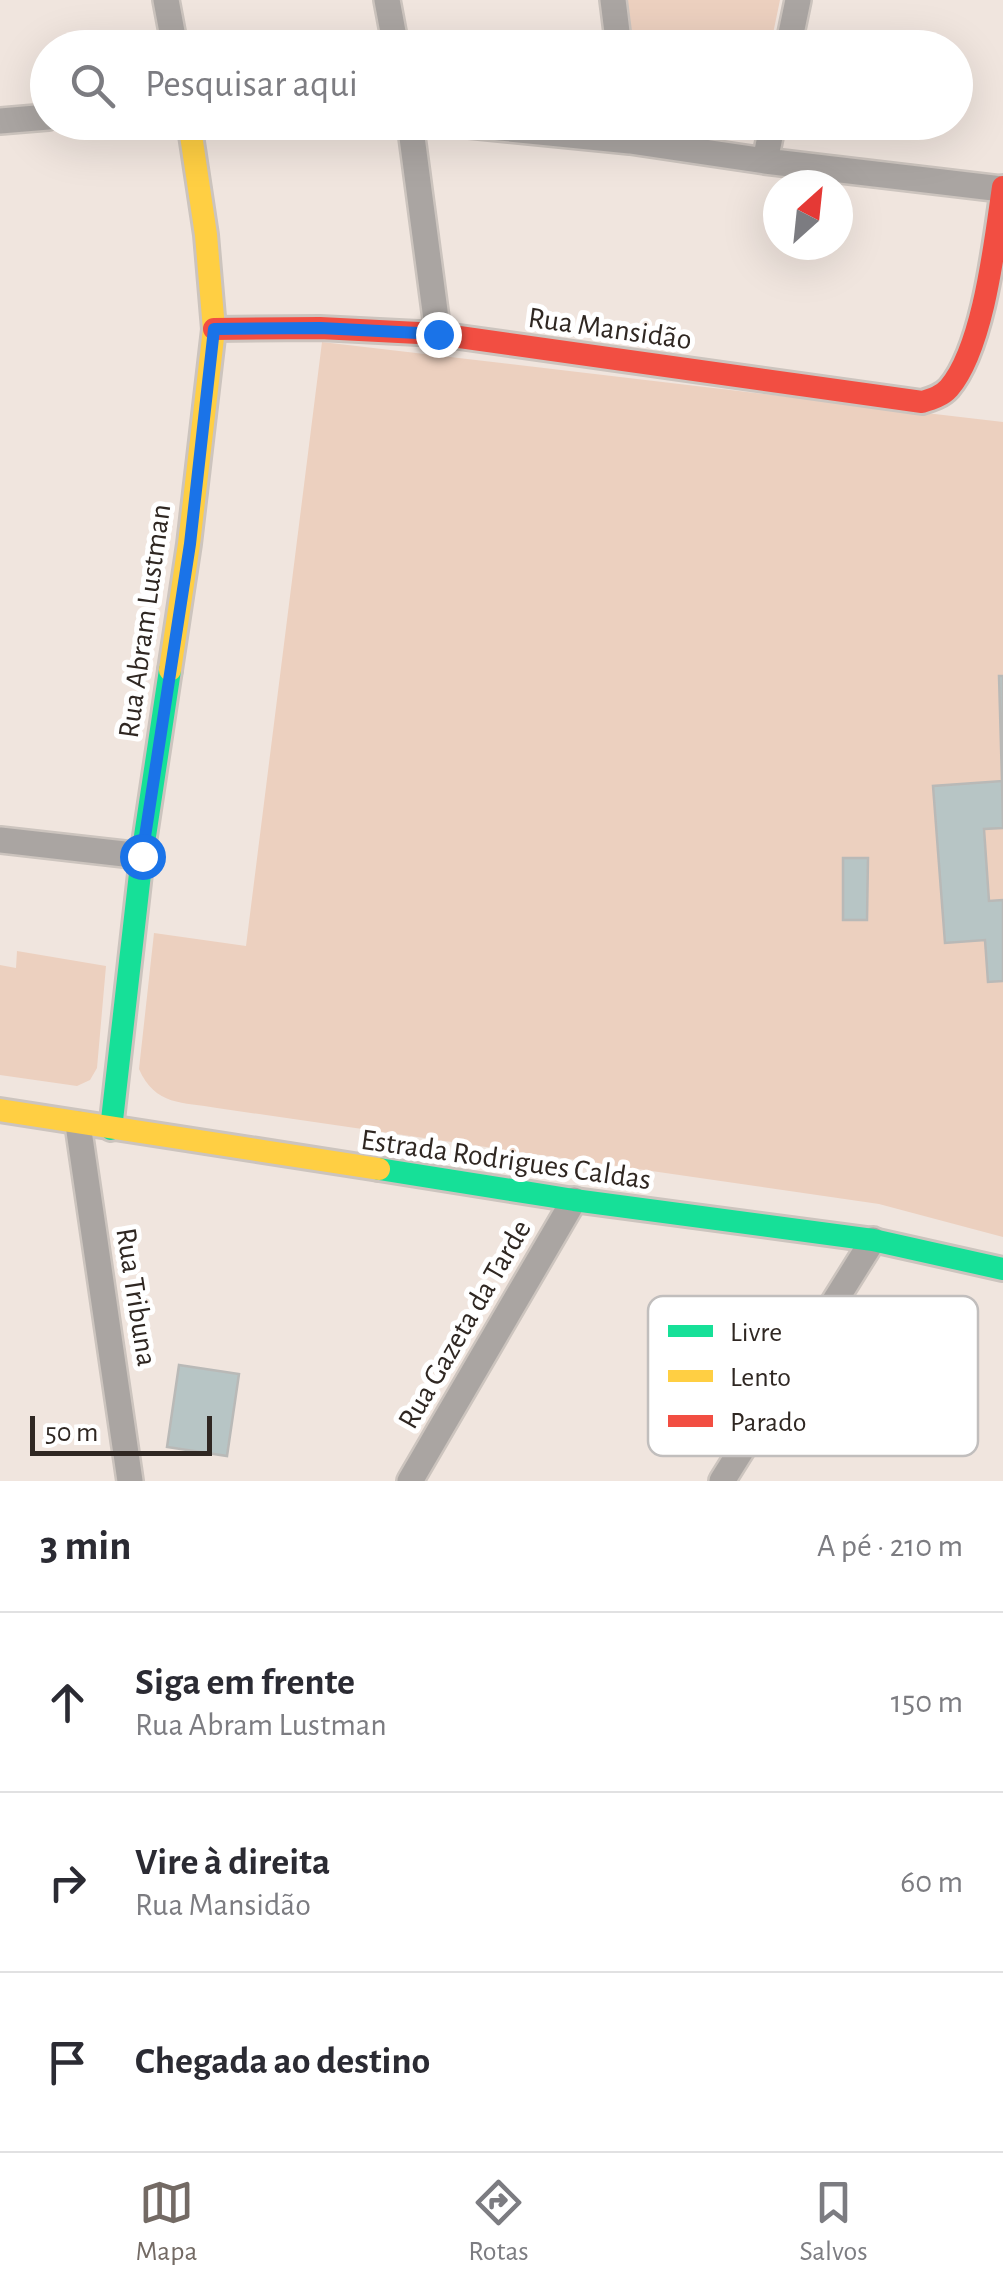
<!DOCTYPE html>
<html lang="pt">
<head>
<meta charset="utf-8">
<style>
  :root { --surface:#fff; --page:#f2f2f3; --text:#2b2b33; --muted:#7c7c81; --line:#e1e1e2; --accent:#736a64 }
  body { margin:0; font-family:"Alegreya Sans",sans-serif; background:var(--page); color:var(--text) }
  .compass { position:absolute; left:763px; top:170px; width:90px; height:90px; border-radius:50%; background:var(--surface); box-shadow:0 10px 40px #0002; rotate:27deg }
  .scale { position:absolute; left:30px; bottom:25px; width:182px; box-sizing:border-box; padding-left:10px; border:5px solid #2f2722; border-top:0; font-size:28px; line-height:35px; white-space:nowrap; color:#2f2722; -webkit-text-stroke:8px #fff; paint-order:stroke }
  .stop { position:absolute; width:30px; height:30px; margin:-22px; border:8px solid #1a73e8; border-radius:50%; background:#fff }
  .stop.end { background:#1a73e8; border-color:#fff; box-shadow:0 2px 10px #0008 }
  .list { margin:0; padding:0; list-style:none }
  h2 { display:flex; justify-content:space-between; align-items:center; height:130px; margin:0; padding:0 40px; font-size:42px }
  h2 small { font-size:32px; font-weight:400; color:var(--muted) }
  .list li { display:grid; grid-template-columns:65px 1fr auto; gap:30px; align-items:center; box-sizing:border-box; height:180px; padding:0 40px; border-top:2px solid var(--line) }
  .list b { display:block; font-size:38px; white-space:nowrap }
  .list p { margin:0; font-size:32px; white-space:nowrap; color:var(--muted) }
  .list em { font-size:32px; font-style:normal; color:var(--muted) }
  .icon { flex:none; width:55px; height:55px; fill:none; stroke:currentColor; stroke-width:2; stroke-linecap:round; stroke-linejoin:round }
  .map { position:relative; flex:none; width:1003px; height:1481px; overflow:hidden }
  .search { position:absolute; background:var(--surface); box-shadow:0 10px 40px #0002; left:30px; right:30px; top:30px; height:110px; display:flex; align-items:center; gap:25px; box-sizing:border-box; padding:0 35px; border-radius:55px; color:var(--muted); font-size:38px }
  .sheet { height:670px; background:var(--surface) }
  nav { display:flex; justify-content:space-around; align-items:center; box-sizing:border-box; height:140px; border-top:2px solid var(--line); background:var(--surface); font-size:28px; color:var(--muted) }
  nav a { display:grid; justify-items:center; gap:5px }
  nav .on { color:var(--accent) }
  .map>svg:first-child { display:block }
  .green { fill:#ecd0bf }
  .building { fill:#b7c5c5; stroke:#b9b9b7; stroke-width:2.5 }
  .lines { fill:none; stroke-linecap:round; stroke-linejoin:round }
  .street-casing { stroke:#ccc4be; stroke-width:30 }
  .fast-casing { stroke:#ccc4be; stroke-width:28 }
  .slow-casing { stroke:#ccc4be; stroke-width:28 }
  .jam-casing { stroke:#ccc4be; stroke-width:28 }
  .street { stroke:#aaa5a2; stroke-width:25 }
  .fast { stroke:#16e098; stroke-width:22 }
  .slow { stroke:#ffcf43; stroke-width:22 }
  .jam { stroke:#f24e42; stroke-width:22 }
  .route { stroke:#1a73e8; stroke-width:12 }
  .labels { text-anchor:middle; stroke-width:10; stroke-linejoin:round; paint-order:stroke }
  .street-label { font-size:30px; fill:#2f2722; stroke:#fff }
  .key { fill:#fff; stroke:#c1bebd; stroke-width:2.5 }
  .key-label { font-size:28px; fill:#2f2722 }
</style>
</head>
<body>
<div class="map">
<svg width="1003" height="1481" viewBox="0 0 1003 1481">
  <rect width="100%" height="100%" fill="#f0e5de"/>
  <path class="green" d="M621,0H780L770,48L627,47Z
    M646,123H755L749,132L739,136Z
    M322,342L1003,422V1237L879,1204L217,1108C183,1102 155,1106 139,1069L154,933L246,946Z
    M17,951L106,966L97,1068L90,1080L77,1086L0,1075V965L16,968Z"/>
  <path class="building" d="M999,676H1003L1002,781Z
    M1002,781L1003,828L984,829L989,901L1003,900V981L988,982L985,940L945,943L933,786Z
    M843,858H868L867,920H843Z
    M179,1365L239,1374L227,1456L167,1447Z"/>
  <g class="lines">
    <g class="street-casing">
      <path id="street" d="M166,0L175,48
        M387,0L396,48
        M613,0L619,48
        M788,48L798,0
        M0,121L48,117
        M410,122L438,334
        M439,122L630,141L765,161L1002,189
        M765,161L773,122
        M0,840L142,856
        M78,1124L130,1481
        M410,1481L574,1200
        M722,1481L873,1240"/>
    </g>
    <g class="fast-casing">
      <path id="fast" d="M111,1129L142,856L170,670
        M379,1169L574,1200L873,1240L1003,1269"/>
    </g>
    <g class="slow-casing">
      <path id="slow" d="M170,670L189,544L214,329L206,235L189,122
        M0,1110L379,1169"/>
    </g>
    <g class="jam-casing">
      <path id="jam" d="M214,329L320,328L438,334L922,402C932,399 942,396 949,388C984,347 995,241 1003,187"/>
    </g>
    <use href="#street" class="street"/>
    <use href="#fast" class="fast"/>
    <use href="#slow" class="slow"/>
    <use href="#jam" class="jam"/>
  </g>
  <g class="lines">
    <path class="route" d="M142,856L190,544L214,329L320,328L438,334"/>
  </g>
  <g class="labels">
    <g class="street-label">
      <text transform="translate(610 328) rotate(8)" y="10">Rua Mansidão</text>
      <text transform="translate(144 621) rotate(-82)" y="10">Rua Abram Lustman</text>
      <text transform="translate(506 1159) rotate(8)" y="10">Estrada Rodrigues Caldas</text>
      <text transform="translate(137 1297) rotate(81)" y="10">Rua Tribuna</text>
      <text transform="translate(464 1324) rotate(-60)" y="10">Rua Gazeta da Tarde</text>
    </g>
  </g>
  <rect x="648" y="1296" width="330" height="160" rx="15" class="key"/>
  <rect x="668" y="1325" width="45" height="12" fill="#16e098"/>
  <rect x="668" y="1370" width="45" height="12" fill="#ffcf43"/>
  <rect x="668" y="1415" width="45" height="12" fill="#f24e42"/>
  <g class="key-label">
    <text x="730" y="1341">Livre</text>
    <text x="730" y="1386">Lento</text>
    <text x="730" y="1431">Parado</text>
  </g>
</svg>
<svg class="compass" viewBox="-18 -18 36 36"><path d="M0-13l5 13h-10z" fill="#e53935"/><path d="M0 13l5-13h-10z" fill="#7c7c81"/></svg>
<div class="scale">50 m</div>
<div class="stop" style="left:142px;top:856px"></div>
<div class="stop end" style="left:438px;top:334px"></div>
<div class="search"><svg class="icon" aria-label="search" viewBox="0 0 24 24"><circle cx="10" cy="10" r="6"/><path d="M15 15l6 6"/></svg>Pesquisar aqui</div>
</div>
<section class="sheet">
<h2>3 min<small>A pé · 210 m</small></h2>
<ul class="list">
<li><svg class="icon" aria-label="ahead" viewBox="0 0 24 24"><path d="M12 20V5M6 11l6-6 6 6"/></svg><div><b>Siga em frente</b><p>Rua Abram Lustman</p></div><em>150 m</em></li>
<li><svg class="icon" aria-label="right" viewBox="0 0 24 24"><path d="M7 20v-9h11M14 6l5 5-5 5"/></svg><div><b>Vire à direita</b><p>Rua Mansidão</p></div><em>60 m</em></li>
<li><svg class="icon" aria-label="arrive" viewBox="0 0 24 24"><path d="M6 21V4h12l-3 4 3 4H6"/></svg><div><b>Chegada ao destino</b></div></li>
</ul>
</section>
<nav>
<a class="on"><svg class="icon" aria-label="map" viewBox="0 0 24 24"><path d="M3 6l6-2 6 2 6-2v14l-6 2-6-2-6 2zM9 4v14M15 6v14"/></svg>Mapa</a>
<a><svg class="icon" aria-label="directions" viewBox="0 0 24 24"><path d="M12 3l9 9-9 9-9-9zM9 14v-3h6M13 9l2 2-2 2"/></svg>Rotas</a>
<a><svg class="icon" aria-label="saved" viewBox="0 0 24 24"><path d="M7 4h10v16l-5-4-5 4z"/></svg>Salvos</a>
</nav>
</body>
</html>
